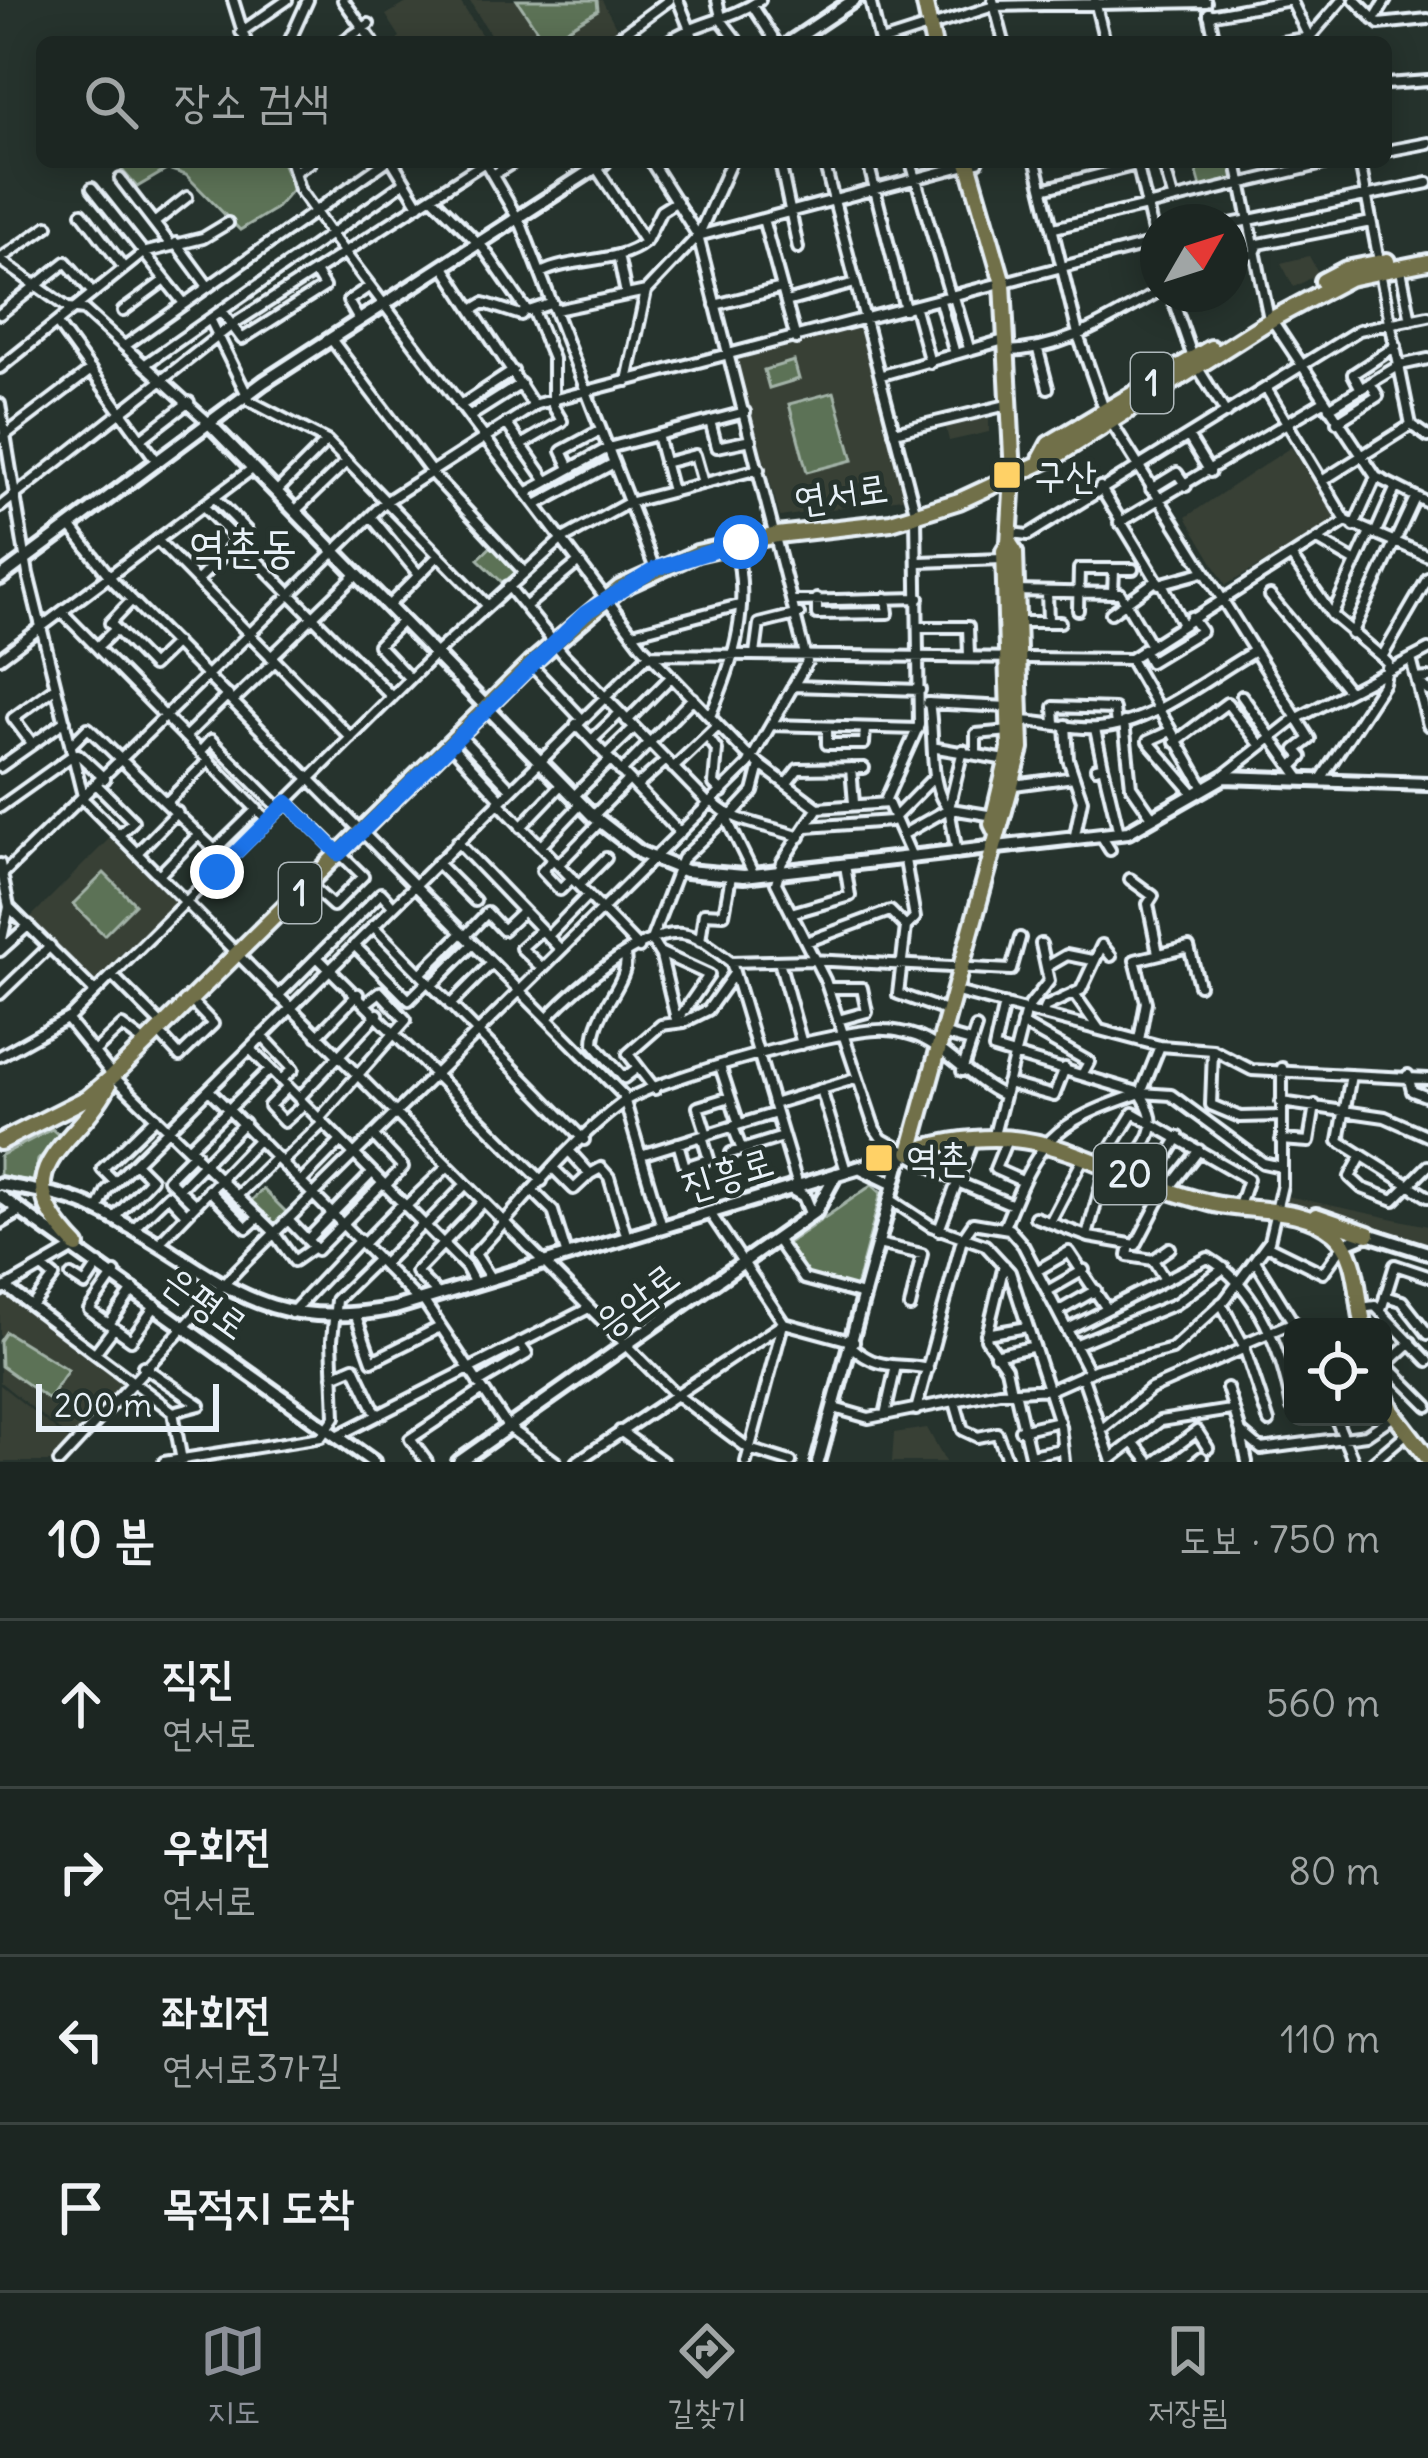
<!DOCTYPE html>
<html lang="ko">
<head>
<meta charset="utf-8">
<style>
  :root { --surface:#1c2622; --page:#252e2a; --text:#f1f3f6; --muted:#a0a5a5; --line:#3a4340; --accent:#8c9099 }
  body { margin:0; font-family:Delius,"Poor Story",sans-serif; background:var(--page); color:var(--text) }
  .controls { position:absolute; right:36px; bottom:36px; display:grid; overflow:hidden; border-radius:18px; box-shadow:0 6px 30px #0003 }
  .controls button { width:108px; height:108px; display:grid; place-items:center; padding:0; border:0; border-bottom:3px solid var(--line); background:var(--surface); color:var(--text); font:60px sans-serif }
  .compass { position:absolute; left:1140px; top:204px; width:108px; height:108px; border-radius:50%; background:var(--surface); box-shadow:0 6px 30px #0003; rotate:51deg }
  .scale { position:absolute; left:36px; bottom:30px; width:183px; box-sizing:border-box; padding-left:12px; border:6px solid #e8f1f8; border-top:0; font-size:33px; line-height:42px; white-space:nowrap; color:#e8f1f8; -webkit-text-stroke:9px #26332d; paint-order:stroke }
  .stop { position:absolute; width:36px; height:36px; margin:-27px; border:9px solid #1a73e8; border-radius:50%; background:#fff }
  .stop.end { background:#1a73e8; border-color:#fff; box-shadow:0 3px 12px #0008 }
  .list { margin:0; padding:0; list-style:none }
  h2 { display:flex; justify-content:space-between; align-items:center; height:156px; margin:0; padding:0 48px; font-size:51px }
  h2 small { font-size:39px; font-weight:400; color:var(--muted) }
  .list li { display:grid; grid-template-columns:78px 1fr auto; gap:36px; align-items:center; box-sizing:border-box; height:168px; padding:0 48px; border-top:3px solid var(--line) }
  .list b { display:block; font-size:45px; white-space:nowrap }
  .list p { margin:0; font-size:39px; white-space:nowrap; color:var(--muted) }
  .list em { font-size:39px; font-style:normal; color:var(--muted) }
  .icon { flex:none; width:66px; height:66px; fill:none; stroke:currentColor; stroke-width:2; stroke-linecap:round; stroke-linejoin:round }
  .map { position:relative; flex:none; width:1428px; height:1462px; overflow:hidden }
  .search { position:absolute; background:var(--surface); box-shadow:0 6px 30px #0003; left:36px; right:36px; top:36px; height:132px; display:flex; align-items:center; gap:30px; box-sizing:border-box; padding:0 42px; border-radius:18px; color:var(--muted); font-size:45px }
  .sheet { height:828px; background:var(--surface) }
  nav { display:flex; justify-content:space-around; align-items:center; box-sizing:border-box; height:168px; border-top:3px solid var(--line); background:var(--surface); font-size:33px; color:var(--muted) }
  nav a { display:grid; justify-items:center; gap:6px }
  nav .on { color:var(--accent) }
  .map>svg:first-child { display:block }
  .built { fill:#384036 }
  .green { fill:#5c7256; stroke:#a2b2a7; stroke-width:3 }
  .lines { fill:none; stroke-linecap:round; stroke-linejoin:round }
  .street-casing { stroke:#e8f1f8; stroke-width:16 }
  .secondary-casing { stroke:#e8f1f8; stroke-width:20 }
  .primary-casing { stroke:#e8f1f8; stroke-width:22 }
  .street { stroke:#26332d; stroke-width:8 }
  .secondary { stroke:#26332d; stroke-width:10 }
  .primary { stroke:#716f4a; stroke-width:14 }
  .route { stroke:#1a73e8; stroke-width:15 }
  .poi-dot { fill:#ffd166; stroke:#26332d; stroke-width:4.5 }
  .labels { text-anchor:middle; stroke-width:10; stroke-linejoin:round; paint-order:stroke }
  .shield { fill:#26332d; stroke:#aeb8bb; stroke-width:3 }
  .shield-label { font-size:36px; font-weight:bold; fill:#e8f1f8 }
  .poi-label { font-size:39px; fill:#e8f1f8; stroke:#26332d; text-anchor:start }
  .street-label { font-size:39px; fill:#e8f1f8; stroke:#26332d }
  .quarter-label { font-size:45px; fill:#e8f1f8; stroke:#26332d }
</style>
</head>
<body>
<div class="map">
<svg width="1428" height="1462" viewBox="0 0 1428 1462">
  <rect width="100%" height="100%" fill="#26332d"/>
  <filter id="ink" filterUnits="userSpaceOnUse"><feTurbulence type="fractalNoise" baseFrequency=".00833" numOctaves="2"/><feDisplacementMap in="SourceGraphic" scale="24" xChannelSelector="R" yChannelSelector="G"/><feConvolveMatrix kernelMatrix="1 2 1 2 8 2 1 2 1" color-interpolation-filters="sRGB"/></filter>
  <g filter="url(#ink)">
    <path class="built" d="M412,0H459L486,42H395L400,37L386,15Z
      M469,0H602L618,31L602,42H495Z
      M1309,256L1319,274L1294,287L1281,263Z
      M864,324L908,497L780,517L735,358Z
      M989,408V432L949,441L944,419Z
      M1291,447L1339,521L1226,585L1186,517Z
      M110,838L176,904L94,985L29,919Z
      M1282,1195L1428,1226V1246L1316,1219L1282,1205Z
      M7,1290L126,1380L72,1440L0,1382V1293Z
      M0,1385L70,1441L53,1462H0Z
      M927,1428L946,1462H892L894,1433Z"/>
    <path class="green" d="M517,0H597L598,10L545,42Z
      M115,162H282L293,189L275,209L240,230L186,175L168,169L137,187Z
      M1194,162H1233L1236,178L1201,187Z
      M794,361L799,379L769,388L764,370Z
      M834,392L853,460L807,472L789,404Z
      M496,542L523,573L507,587L478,559Z
      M104,873L135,904L104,935L73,904Z
      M52,1129L60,1136L38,1160L33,1181L0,1176V1156Z
      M872,1185L881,1193L856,1287L808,1277L785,1245Z
      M263,1189L287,1213L273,1227L249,1203Z
      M6,1332L68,1370L48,1399L1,1366L0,1341Z"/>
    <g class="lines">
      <g class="street-casing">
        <path id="street" d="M233,0L246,42
          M343,0L373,42
          M678,0L695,42
          M717,0L722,21L738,42
          M870,0L880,42
          M993,0L1004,42
          M1355,0L1379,24L1428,19
          M1095,1L1105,42
          M752,5L776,42
          M1209,13L1215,42
          M1209,15L1291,0L1311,42
          M1374,20L1386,0
          M241,32L287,0
          M1310,37L1342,0
          M289,42L308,0
          M342,42L369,24
          M612,42L669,0
          M667,42C696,22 730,20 760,0
          M881,42L994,6L1206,2
          M1282,42L1310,37
          M1386,84L1428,81
          M1386,151L1428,143
          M291,162L299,189L330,233L642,646L746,754L818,808
          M393,162L419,205
          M780,162L798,248
          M824,162L916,515L919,725L885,801
          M868,162L905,309
          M911,162L951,298
          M1036,162L1079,338L1104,409
          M1163,162L1173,197
          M1237,162L1268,314L1376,477L1428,503
          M1360,162L1379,261
          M1137,163L1158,253
          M596,167L645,242
          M294,172L311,162
          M493,175L514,162
          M120,179L170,244
          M92,188L183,302
          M1043,189L1148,162
          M432,197L484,249L524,307L529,311L553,303
          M82,213L124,268
          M763,219L796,339
          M154,223L187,197
          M1230,224L1428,183
          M1054,228L1332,162
          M698,236L978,162
          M646,241L661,211L677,201
          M176,243L207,285
          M618,255L626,294
          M0,259L48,226
          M0,260L68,308L84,310L208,422
          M1230,262L1255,253L1259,244L1371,222
          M444,267L534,406
          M1401,270L1411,320
          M1380,272L1411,425L1428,437
          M541,273C573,257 618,264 645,242
          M1171,294L1193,358
          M954,297L969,348
          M940,301L955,354
          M786,302L855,283
          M715,305L782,288
          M915,308L930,363
          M474,309L484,303L521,315L526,309
          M556,310L646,291
          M123,311L165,280
          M222,312L242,339L324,287L315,272
          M0,314L66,262L92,292
          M210,319L250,401L327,441L486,604
          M359,320L348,301L370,286
          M58,325L156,460
          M331,339L435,477L524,572
          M126,345L385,162
          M1038,350L1048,388
          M1005,351C1064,350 1107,321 1158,292
          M147,363L405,182
          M0,368L143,253L203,238L228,223
          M1198,368L1226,413
          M882,375L1004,340
          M627,381L646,291L698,236L731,162
          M1266,388L1346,521L1428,556
          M1361,389L1353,374L1396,346
          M0,404L28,574L84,800L674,1393L749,1449L791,1462
          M460,406L513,371
          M1329,408L1400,365L1428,359
          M469,417L521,384
          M710,421L717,447L751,440
          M1111,422L1310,739L1296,750L1302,757L1293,766
          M1337,422L1378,396L1370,383
          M506,423L546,480
          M894,432L1007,405
          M657,435L672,491
          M1188,436L1210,472
          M0,439L91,370
          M141,439L189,402
          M521,445L562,421L553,406V359L533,310
          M664,463L695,455L703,483
          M570,468L562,451L601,430
          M1322,481L1411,425
          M1100,487L1159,584L1203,572
          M1151,489L1177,473L1186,486
          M276,492L327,441
          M526,493L608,448L745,412
          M536,505L614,463
          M203,506L392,697
          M0,507L232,325L485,162L522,226L655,569
          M295,511L346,462
          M371,517L419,575
          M1119,523L1324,401
          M70,526L114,582L623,1095L662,1227
          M1354,526L1376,477
          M1011,533L1028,535L1359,330L1428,316
          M1375,534L1395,489
          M157,540L351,738
          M1318,540L1356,562
          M1291,556L1332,615L1382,657
          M920,562L1002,559
          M197,581L247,531L214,497
          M508,586L564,655L709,804
          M1164,587L1182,623
          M1014,591L1113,593
          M1047,593L1048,621
          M1113,593H1120L1150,644
          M1113,593L1114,569
          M1270,596L1349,691
          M817,599V614L888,613L886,598
          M132,600L110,623L152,666L176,643
          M795,601L919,598
          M388,606L438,556
          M525,607L579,562
          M1078,610L1079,569H1133
          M62,612L268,821
          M1111,613L1157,580
          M1332,615L1370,532
          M402,621L378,645L410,679
          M1017,622H1060
          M918,627H968L969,655
          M633,633L739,605
          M1352,634L1415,498
          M97,647L116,629
          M1143,649L1150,662L1201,631L1191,617
          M755,654L759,624L799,614
          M271,657L357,574
          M0,658L252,469
          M1411,659L1428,725
          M531,665L582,719
          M1428,678L1416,679L1428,691
          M793,686L920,690
          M1242,696L1300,778
          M233,701L275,661
          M927,703L1008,707
          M929,703C935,732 928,792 949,808
          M710,716C735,660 751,604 735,546
          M627,721L671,677
          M1022,721C1047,722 1073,730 1098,728C1152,724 1206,679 1251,653
          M1124,722L1131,786L1153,818
          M576,724L680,833
          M1055,724L1054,707L1114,709L1116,725
          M771,725L918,729
          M1066,725L1068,759L1082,800L1074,840
          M827,728V744H864L865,728
          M1095,729L1103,766
          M1168,732L1148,741L1194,794
          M460,736L511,789
          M707,736L717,750L714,784L722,792
          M185,737L228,695
          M592,740L620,713
          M1175,742L1227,703L1261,746
          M32,743L13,718L56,687
          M72,744L88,728L227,862
          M451,745L501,799
          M937,748L1006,760
          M200,752L211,740L280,809
          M976,752V734L1010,731
          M606,755L634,728
          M0,767L65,721
          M673,768L718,725
          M851,768L854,803
          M1096,768L1103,766L1119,833
          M621,772L693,698
          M1224,775L1294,720L1428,650
          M1321,779L1384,683L1388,663L1382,657L1428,578
          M787,783L798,769L864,768
          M1014,785L1074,777
          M98,786L133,821L119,835
          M636,787L666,760
          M1204,788L1130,659L1346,521
          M573,797L610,760
          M167,802L209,760
          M287,802L363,876L333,906L309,884
          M498,802L639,948
          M713,802C731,823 773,826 800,837
          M0,807L73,755L78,754L105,779
          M818,808L782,862L776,883L825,980L875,1129L882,1139L960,1183L1013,1205
          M818,808L888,803L912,857
          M951,809L994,816
          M593,816L629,780
          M521,827L561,785
          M807,827L891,821L933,778
          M904,834L948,809
          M1102,837L1110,850
          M457,842L560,949
          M541,846L581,804
          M215,850L257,809
          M137,853L177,812
          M957,853L949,808L963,750
          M553,859L542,871L560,890L572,878
          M905,860L915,918L906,927L898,994L946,1011
          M437,863L475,901
          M0,864L9,907L0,949
          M559,864L600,822
          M4,873L385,502L537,404L1158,242
          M159,875L199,834
          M754,875L727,820L753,792L760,765
          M1130,879L1153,896L1148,904L1158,953
          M579,885L606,858
          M9,907L95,992
          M791,913L850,896L845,865
          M373,926L584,1140
          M541,930L521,948L542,968
          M465,936L487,913L503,930L523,911
          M548,936L588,895
          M651,940L682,859L727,816
          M652,941L661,956L676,1019
          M700,941L704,913L724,914L731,876
          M806,942L890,911L906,927
          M354,945L409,1000L427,982
          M0,951L29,925
          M659,952L709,975L682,1014L675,1016
          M625,956C631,981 594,1009 594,1044L624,1078L637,1068
          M317,957L542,1181
          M779,961L802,1044
          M731,962L811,960L1011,970L1020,938
          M731,962L798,1186
          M1048,966L1067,955L1092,960
          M420,974L462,933
          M112,975L162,1025
          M432,985L473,944
          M828,988H862L867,1012L838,1020
          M953,991L1160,1046L1213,1050L1252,1070L1428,1079
          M0,994L50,946
          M1075,995L1099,1029
          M278,996L381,893L393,906
          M1004,1004L994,1049L1141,1093L1171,1095L1263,1163L1281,1167
          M450,1005L492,963
          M1042,1014L1045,1007L1081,990L1102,945L1111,956
          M547,1018C574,990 640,930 682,934C700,936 716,951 731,962
          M67,1019L113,1076L272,1230L294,1261L314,1247
          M1022,1024L1089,1062L1083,1073
          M159,1033L180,1056L213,1024L191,1001
          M942,1034L971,1042
          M262,1036L293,1069L281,1080
          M317,1036L358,994
          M1139,1040L1146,1002L1135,960L1189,947L1199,985
          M250,1049L466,1267L475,1284
          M1213,1050L1211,1105L1240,1117L1281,1116
          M94,1052L122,1026L146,1044
          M0,1056L70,1017L436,653L561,540L628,503L759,469
          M721,1069L739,1124
          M962,1071L976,1028
          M1351,1075L1339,1141L1428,1197
          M1408,1075L1412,1091L1428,1097
          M1007,1083L1054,1096L1065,1068
          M288,1087L269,1106L284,1122L304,1104
          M655,1089L628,1054L661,1025L684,1022L708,1010L733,975
          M821,1089L846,1171
          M209,1090L419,1301
          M1141,1093L1160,1046
          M299,1098L378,1014
          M1281,1102L1385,1117L1428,1136
          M773,1104L858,1078
          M319,1119L406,1020L380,992L366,1003
          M733,1127L742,1150
          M373,1135L403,1167L385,1186
          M707,1135L698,1107L730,1097
          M994,1135L1026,1010L1049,981L1041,944
          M1008,1137L995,1169L1022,1181
          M1281,1140L1309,1142L1315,1105
          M678,1143L685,1167L709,1159L702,1136
          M190,1147L270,1069
          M195,1152L168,1179L195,1205
          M731,1153L783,1137
          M644,1154L776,1113
          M1362,1155L1350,1177L1362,1188L1394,1200L1428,1166
          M282,1162L323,1123
          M554,1169L574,1189L590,1174L571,1153
          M1125,1172C1147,1139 1164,1131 1141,1094
          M590,1174L601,1168L609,1177L627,1238
          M115,1182L102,1169L156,1117
          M301,1182L341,1141
          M1151,1182L1179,1137
          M179,1189L244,1123
          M209,1190L247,1228L259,1217
          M532,1190L553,1211L567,1256
          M238,1195L277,1157
          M890,1199L931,1226L985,1245L1010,1272L1060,1426L1064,1462
          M406,1206L447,1167
          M98,1209L107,1190L649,654L1130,659
          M710,1213L784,1323L854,1342
          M1035,1217L1089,1237L1136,1245L1159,1201L1199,1150
          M114,1218L151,1179L135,1163
          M288,1220L317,1250L383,1183
          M1050,1222L1085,1155
          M425,1226L465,1185
          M1004,1227C1039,1140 1049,1124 1141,1093
          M134,1228L168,1195L186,1214
          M939,1230L974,1138
          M1087,1236L1111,1148L1133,1113L1248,1179L1239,1206
          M776,1239L804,1279L863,1295
          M307,1240L372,1173
          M158,1244L259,1139
          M363,1244L403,1203
          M878,1244L922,1254L910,1307
          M1130,1244L1128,1256L1153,1260L1164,1278
          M1266,1245L1323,1273L1344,1244
          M1153,1260L1170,1248
          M1256,1262L1296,1327
          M383,1264L423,1224
          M1004,1265L986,1339L1006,1368L1011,1391
          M1038,1270L1069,1252L1107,1309
          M115,1273L89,1310L131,1340L156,1305
          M71,1276L85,1285L99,1264
          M491,1279L475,1254C522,1204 567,1144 622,1103C653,1079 846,1027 885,1030C895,1030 912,1034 921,1038C951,1052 972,1081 1003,1095
          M6,1287L173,1412L200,1405L143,1366
          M1049,1290L1084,1270
          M0,1291L76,1247
          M439,1295L416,1272L482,1203
          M1385,1296L1402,1301L1428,1334
          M423,1300L508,1427L556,1462
          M1221,1303L1243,1344L1269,1422
          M32,1306L54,1277L43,1268
          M1361,1308L1375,1306L1428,1361
          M1061,1310L1096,1290
          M1381,1310L1395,1265L1428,1276
          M291,1313L360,1240
          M356,1316L372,1361L440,1327
          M109,1324L134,1289
          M1070,1328L1208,1258C1258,1287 1282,1352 1292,1408
          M986,1334L1027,1327
          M1077,1344L1175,1304L1224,1268
          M1243,1344L1294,1322
          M852,1347C879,1372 898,1362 928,1369
          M95,1353L114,1328
          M995,1355L1031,1347
          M1386,1365L1411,1342
          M1387,1365L1428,1406
          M1082,1375L1111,1459
          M333,1376L354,1367L377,1415
          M478,1383L527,1354L519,1343
          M1227,1388L1241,1432L1261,1449L1366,1435L1394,1416
          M1015,1391L1030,1455L1062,1449
          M955,1402L963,1430L978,1437L997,1433L1008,1462
          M834,1408L869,1418L999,1392L1052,1389L1097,1369L1172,1349L1225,1300L1269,1241L1282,1185V1068
          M916,1410L962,1239L973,1223L1009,1229L1023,1245L1089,1372
          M173,1412L182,1461
          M885,1415L895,1370
          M1335,1417L1354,1462
          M1102,1429L1151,1389L1245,1348
          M1020,1430L1059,1421
          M620,1431L663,1462
          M1241,1434L1247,1462
          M337,1436L589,1308
          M1133,1442L1149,1462
          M1111,1459L1160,1421L1231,1410
          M59,1462L238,1269L748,765L807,662L698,236L651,162
          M164,1462L321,1437L335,1417L332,1340L336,1300L378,1259
          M427,1462L410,1439L483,1390
          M576,1462L784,1323
          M746,1462L783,1324
          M1155,1462L1197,1431L1208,1448
          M1196,1462L1202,1457
          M1373,1462L1407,1433"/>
      </g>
      <g class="secondary-casing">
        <path id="secondary" d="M791,42L854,0
          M208,422L593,816L641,853L686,871L744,876L1128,832L1224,777L1428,784
          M0,578L264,382L604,162
          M863,1169L894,1184
          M0,1184C34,1191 66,1194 98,1210C216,1267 248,1337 395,1308L910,1152
          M790,1188L804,1196L811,1213
          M0,1196L373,1462
          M0,1222L19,1211
          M1344,1244L1368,1234L1428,1253
          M459,1462L816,1211L836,1174
          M818,1462L900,1162L908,1154"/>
      </g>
      <g class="primary-casing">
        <path id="primary" d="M924,0L933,42
          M968,162L1003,283L1013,475L1009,543L1004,551L1010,749L992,824L996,832
          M1323,281L1346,269L1387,261
          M1041,459L1049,444L1211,348
          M0,1142L87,1098L113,1076L530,664L620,588L697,553L777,535L891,522L959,501L1056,456L1272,319L1349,278L1428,262
          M910,1152L1021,749L1015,552L1009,543
          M910,1152C1045,1110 1089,1173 1210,1203C1249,1213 1300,1204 1334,1233C1360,1255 1356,1296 1364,1327
          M1316,1216L1368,1234
          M77,1246C0,1167 73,1151 108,1086
          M1383,1388L1392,1411L1428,1458"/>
      </g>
      <use href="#street" class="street"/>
      <use href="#secondary" class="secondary"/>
      <use href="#primary" class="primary"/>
    </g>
  </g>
  <g class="lines" filter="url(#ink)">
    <path class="route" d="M217,872L287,802L339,854L585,613L655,569L741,542"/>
  </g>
  <g class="poi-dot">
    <rect x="992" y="460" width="30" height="30" rx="6"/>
    <rect x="864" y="1143" width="30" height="30" rx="6"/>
  </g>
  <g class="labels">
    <g class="shield">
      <rect x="1131" y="353" width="42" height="60" rx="9"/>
      <rect x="279" y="863" width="42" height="60" rx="9"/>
      <rect x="1094" y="1144" width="72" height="60" rx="9"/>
    </g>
    <g class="shield-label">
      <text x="1152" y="396">1</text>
      <text x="300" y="906">1</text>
      <text x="1130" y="1187">20</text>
    </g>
    <g class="poi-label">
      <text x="1034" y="489">구산</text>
      <text x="906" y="1172">역촌</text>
    </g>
    <g class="street-label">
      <text transform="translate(841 493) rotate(-8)" y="14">연서로</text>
      <text transform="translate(727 1173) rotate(-17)" y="14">진흥로</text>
      <text transform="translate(636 1299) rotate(-37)" y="14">응암로</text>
      <text transform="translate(206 1302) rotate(36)" y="14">은평로</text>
    </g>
    <g class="quarter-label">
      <text x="243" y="562">역촌동</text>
    </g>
  </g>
</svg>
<div class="controls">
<button><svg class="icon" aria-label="locate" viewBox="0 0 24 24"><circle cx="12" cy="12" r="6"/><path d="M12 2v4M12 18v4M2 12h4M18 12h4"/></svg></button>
</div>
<svg class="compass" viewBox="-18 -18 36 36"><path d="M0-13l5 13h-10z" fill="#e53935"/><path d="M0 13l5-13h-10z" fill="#a0a5a5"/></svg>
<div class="scale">200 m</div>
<div class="stop" style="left:741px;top:542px"></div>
<div class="stop end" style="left:217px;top:872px"></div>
<div class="search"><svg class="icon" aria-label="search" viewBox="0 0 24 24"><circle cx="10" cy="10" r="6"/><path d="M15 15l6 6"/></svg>장소 검색</div>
</div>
<section class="sheet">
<h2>10 분<small>도보 · 750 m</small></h2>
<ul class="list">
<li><svg class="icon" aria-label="ahead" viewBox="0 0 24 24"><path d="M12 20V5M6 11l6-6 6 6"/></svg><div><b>직진</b><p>연서로</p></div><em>560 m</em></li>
<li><svg class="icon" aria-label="right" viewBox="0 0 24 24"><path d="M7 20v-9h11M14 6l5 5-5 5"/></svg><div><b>우회전</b><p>연서로</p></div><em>80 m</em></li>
<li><svg class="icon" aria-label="left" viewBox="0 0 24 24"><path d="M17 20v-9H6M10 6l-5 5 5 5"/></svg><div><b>좌회전</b><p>연서로3가길</p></div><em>110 m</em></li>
<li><svg class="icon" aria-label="arrive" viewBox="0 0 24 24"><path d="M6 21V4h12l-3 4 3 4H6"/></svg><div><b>목적지 도착</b></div></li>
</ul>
</section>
<nav>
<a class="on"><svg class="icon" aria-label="map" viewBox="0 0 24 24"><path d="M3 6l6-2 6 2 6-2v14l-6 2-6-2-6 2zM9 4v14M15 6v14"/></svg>지도</a>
<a><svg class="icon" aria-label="directions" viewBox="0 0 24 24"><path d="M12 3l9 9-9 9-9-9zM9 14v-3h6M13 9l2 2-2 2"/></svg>길찾기</a>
<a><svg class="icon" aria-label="saved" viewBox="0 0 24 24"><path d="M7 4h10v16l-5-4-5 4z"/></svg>저장됨</a>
</nav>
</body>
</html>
